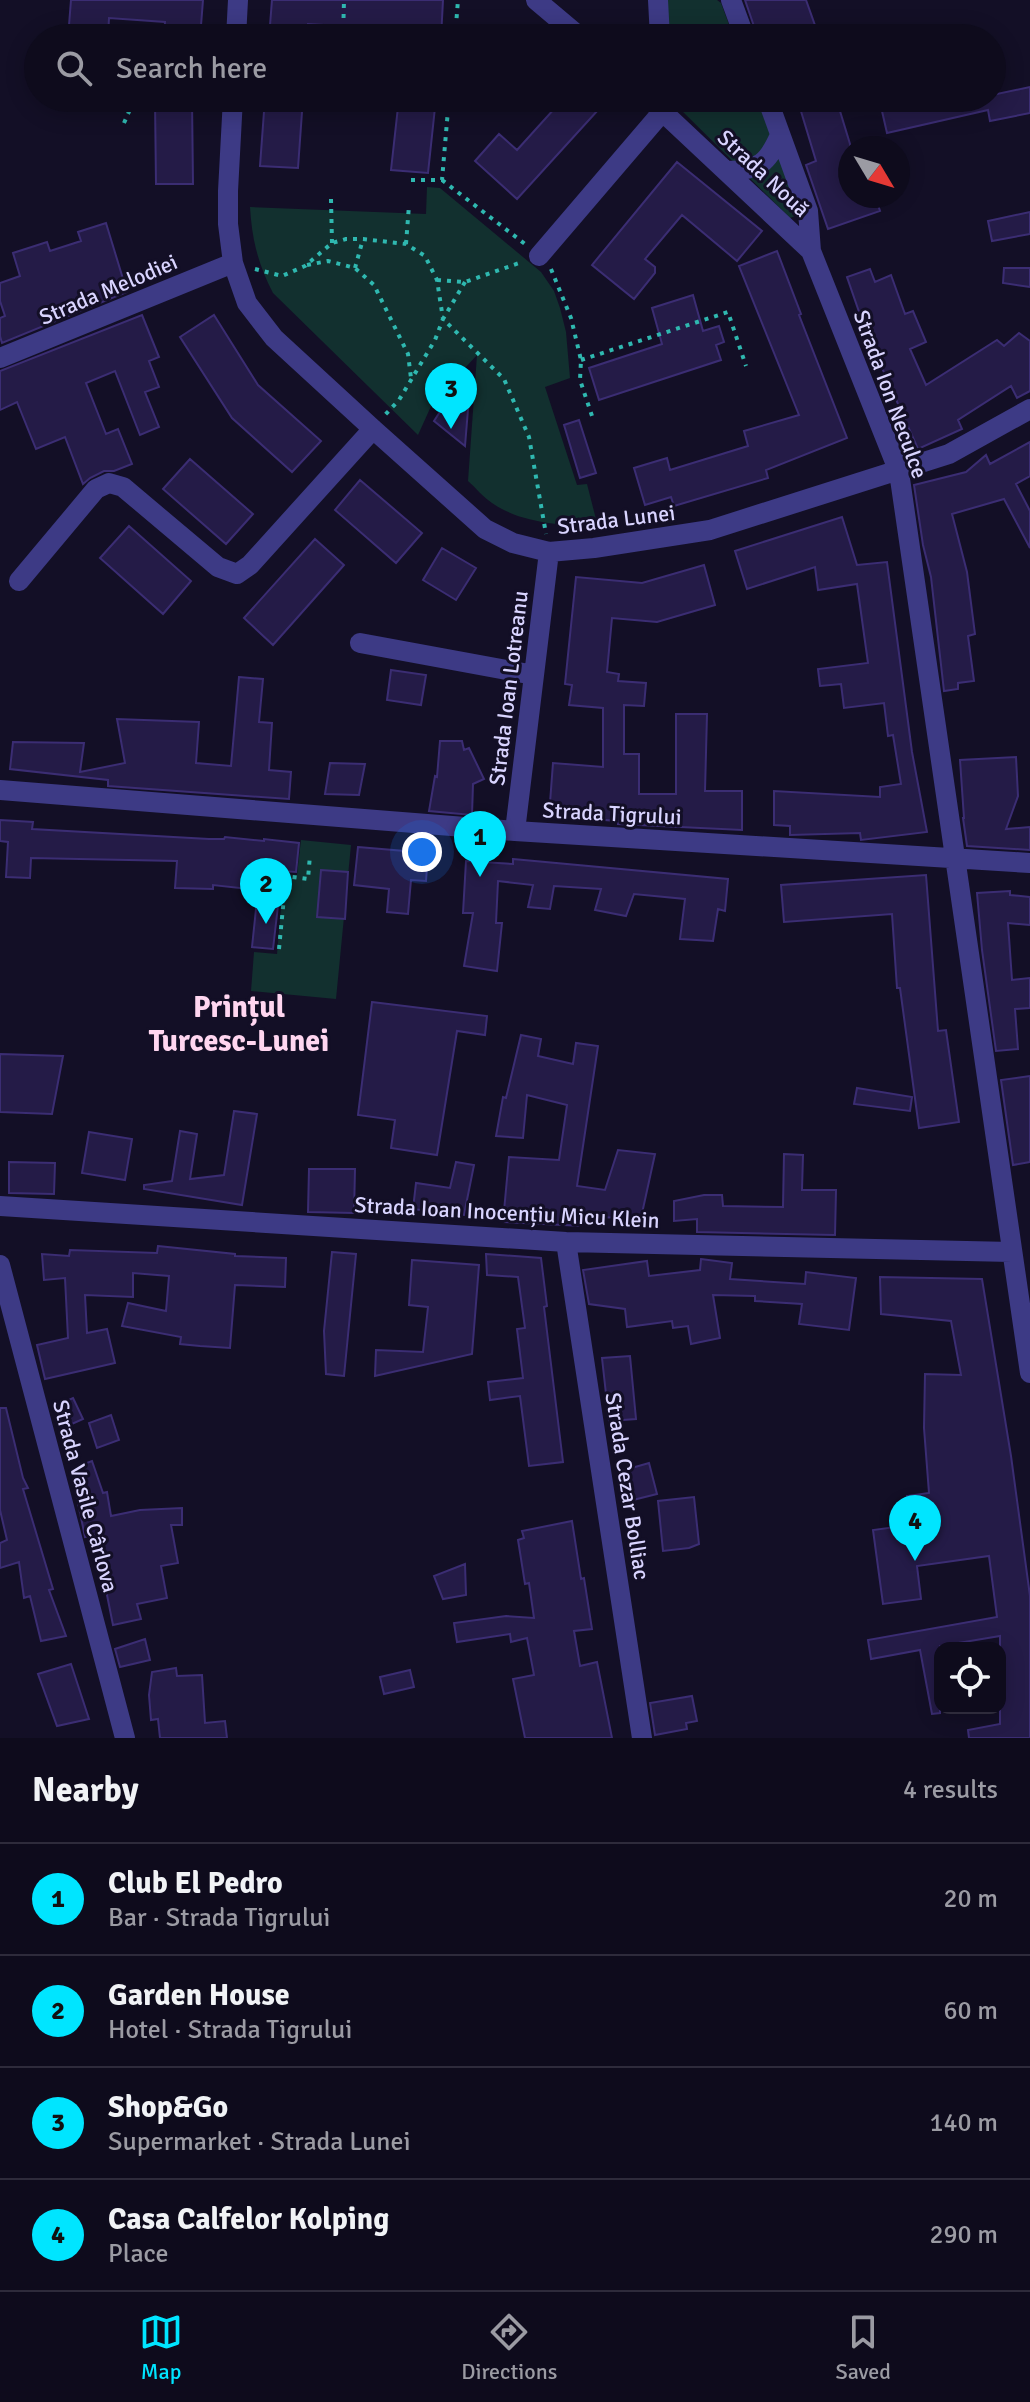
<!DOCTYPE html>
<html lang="en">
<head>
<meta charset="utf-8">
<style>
  :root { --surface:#0e0b1c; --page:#1c1929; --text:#f1f3f6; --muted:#9b9ba3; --line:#2e2b3b; --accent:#00e5ff }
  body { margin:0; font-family:Signika,sans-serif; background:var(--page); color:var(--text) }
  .controls { position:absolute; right:24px; bottom:24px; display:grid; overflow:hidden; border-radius:16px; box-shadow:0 4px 20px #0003 }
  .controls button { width:72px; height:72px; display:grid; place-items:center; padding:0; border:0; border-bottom:2px solid var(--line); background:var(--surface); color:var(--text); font:40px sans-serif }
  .compass { position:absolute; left:838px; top:136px; width:72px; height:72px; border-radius:50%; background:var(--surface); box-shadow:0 4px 20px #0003; rotate:128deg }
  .you { position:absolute; left:422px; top:852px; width:28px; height:28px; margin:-20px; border:6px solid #fff; border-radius:50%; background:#1a73e8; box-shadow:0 0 0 12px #1a73e833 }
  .badge { display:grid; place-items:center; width:52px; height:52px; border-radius:50%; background:var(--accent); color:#111; font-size:26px; font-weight:700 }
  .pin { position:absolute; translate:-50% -66px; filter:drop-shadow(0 2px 4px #0008) }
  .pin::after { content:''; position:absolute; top:42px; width:28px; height:24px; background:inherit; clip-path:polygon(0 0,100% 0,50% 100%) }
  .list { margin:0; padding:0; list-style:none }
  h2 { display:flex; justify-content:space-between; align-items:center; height:104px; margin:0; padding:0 32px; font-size:34px }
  h2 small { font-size:26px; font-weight:400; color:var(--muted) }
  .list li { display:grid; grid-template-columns:52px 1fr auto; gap:24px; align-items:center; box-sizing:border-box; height:112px; padding:0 32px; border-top:2px solid var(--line) }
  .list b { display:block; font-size:30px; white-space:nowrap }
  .list p { margin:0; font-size:26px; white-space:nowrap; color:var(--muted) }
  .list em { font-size:26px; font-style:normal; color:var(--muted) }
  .icon { flex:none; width:44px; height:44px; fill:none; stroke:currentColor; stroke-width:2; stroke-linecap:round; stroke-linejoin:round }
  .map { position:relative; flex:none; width:1030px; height:1738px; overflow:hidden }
  .search { position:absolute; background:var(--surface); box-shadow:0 4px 20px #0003; left:24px; right:24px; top:24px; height:88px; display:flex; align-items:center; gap:20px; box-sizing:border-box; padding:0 28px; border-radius:44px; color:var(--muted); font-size:30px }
  .sheet { height:552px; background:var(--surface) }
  nav { display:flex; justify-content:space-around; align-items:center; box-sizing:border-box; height:112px; border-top:2px solid var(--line); background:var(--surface); font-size:22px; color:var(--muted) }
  nav a { display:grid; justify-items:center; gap:4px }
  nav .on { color:var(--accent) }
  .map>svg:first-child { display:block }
  .green { fill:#12302f }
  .building { fill:#241b47; stroke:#3b2d73; stroke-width:2 }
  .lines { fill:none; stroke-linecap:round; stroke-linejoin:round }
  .path { stroke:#2fb8b0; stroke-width:4; stroke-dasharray:4 6; stroke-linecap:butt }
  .minor { stroke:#3d3a85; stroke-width:20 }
  .labels { text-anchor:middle; stroke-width:6; stroke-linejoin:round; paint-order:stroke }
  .street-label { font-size:22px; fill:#d9d4ff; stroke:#130f26 }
  .district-label { font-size:30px; font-weight:bold; fill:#ffd6f0; stroke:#130f26 }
</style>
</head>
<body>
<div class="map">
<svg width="1030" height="1738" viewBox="0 0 1030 1738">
  <rect width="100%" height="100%" fill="#130f26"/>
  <path class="green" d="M666,0H717L721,3L734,38H668Z
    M672,98H757L791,189L798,215L790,218L672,101Z
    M427,187L440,188L541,272L554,291L560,308L566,332L570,378L545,387L577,485L587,484L598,527C563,525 522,524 492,503C483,497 476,488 468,481L477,355L452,382L437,393L418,435L273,293C258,264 252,240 250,207L426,214Z
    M301,840L351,845L336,999L251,991L254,952L277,954L284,874L297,875Z"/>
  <path class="building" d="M71,0H203L200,38H164L165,22L109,18L108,38H68Z
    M272,0H443L441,38L356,35V27L308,24L307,38H269Z
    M745,0H806L817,31L797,38H758Z
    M1030,87V113L990,121L988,110L887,133L879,98H992V95Z
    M265,98H303L298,168L260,166Z
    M399,98H436L428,173L391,170Z
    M564,98H609L517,199L475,161L499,134L517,150Z
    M797,98H836L850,144V196H875L880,211L828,229L806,165L816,161Z
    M155,100H192L193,184H156Z
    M677,162L762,231L737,261L682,215L645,259L655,267V273L634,299L592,265Z
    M1030,212V234L992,241L988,221Z
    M106,223L127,292L2,343L0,336V318L5,316L0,301V283L20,276L13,253L47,242L50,251L81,241L78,232Z
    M777,251L801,314L799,315L847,438L766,470L768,478L674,506L671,497L645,505L634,468L667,458L670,470L748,446L744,431L799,415L739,266Z
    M1004,268H1030V287L1003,283Z
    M870,269L875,282L891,275L905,314L913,311L926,342L910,349L926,385L997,340L1004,346L1019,333L1030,341V391L1017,398L1011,386L958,420L962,429L918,449L866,332L847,277Z
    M693,295L703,331L719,326L724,342L716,345L721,360L599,400L589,368L662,344L652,308Z
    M142,315L159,357L149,361L159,387L145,392L159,427L140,435L115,371L86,383L106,434L118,429L132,464L114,471H104L90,478L83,484L65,437L36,449L17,402L0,410V371Z
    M214,315L258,385L321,441L292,472L232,418L180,337Z
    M458,384L470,385L465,446L434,421Z
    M579,420L596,473L580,478L564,425Z
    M1030,442V476L1016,484L1030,511V548L1004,499L952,514L967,572L975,634L968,636L974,681L958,683V689L944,691L931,577L923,545L914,485L966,472L986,455L990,464Z
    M190,459L253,514L226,544L163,489Z
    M360,480L422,533L396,563L335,510Z
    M842,517L857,565L887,562L912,752L927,832L861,840L860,833L790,835V826L774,825V791L880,797V787L901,784L893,735L888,736L884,703L844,708L841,684L820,686L818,669L868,663L857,584L818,590L815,567L747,589L735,551Z
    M129,526L191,581L163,614L100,558Z
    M315,539L344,565L273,645L244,618Z
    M442,548L476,568L456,600L423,580Z
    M704,565L715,605L657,622L612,618L607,672L619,674L618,681L646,683L644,706L624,705V754H639V794H676V714H707L705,791H742V830L618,824V821L549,816L553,763L603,767V708L569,705L572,685L565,684L576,577L642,583Z
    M391,670L426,675L421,705L387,700Z
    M239,677L263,679L259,722L272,723L269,770L291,772L289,799L108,786V780L10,769L13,742L84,743L80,772L125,763L117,719L199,722L196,763L231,766Z
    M440,741H462L464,750L469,748L484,779L473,784L472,815L429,811L435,776L437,777Z
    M1016,757L1018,796L1006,829L1030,827V850L967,846L963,818H964L960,760Z
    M330,763L365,764L359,795L325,794Z
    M0,820L33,822L32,829L209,839H224L225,837L264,841V839L299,843L296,872L282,871L273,949L252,947L258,890L213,885V889L175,888L177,861L31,858L30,878L6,877L8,842L0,841Z
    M358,847L428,853L426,881L411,880L408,914L387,912L389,889L354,885Z
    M513,859L728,879L725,911L718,909L713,941L680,939L685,899L634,894L626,916L595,910L601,889L554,886L550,909L528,907L533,885L498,881L496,923H502L497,971L464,966L473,913H463L466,861L513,864Z
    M321,870L348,872L345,919L317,917Z
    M926,875L938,1031L946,1030L959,1122L919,1128L900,988H897L892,914L784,922L781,885Z
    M1010,891V895L1030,897V925L1008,923L1012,980L1030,978V1008L1015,1009L1018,1049L996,1051L982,950L977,893Z
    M372,1002L487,1016L485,1035L457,1031L437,1155L391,1148L395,1120L358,1115Z
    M521,1035L541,1039L538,1056L573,1064L576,1043L598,1046L577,1186L605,1190L618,1150L655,1154L641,1218L583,1217L582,1226L503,1222L509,1157L559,1160L567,1105L527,1095L523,1138L496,1136L503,1097L506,1098Z
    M0,1054L63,1056L52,1114L0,1112Z
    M1030,1076V1162L1013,1165L1001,1080Z
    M857,1088L912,1097L910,1111L854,1104Z
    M234,1111L257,1114L242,1205L144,1189V1185L172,1181L180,1131L197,1134L190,1179L224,1175Z
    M89,1132L132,1139L125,1180L82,1173Z
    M784,1154L803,1155L802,1190H836L835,1235L697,1232V1219L674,1221V1201L704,1195H722L723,1206L783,1207Z
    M9,1162L55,1163L54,1194L9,1193Z
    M456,1162L474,1165L464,1215L413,1209L416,1183L450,1188Z
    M309,1169H355L354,1213L308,1212Z
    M158,1246L235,1254V1256L286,1258L285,1287L235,1285L230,1348L200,1346L180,1344L181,1337L122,1326L128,1303L166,1311L169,1276L133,1273V1297L85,1295L87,1333L107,1329L115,1363L45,1379L37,1345L68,1338L65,1278L44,1280L42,1254L69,1256L70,1250L157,1253Z
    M332,1252L356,1254L344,1376L326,1374L324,1331Z
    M486,1254L541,1258L547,1306L544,1307L563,1462L529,1466L520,1396L490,1400L488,1382L523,1378L517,1329L525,1328L518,1277L487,1275Z
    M701,1259L732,1263L730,1279L805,1284L806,1272L856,1278L849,1330L799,1324L802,1304L755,1301V1296L713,1295L720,1338L691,1344L688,1326L673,1328L672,1321L627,1327L625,1309L589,1304L583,1270L647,1261L649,1276L700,1270Z
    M412,1260L479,1265L472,1354L375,1376L376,1350L423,1352L428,1307L409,1305Z
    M880,1277L982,1279L1011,1456L1030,1596V1738H969L968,1730L1000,1724V1636L940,1646V1713L932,1714L920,1650L871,1659L868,1640L997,1617L989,1556L917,1566L921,1599L883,1604L873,1530L911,1525L907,1496L929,1493L924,1428L925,1374L961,1375L951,1321L881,1314Z
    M630,1356L636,1419L609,1421L602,1358Z
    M73,1398L83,1419L63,1428L53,1407Z
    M0,1408H6L23,1478L28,1488L23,1489L53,1589L49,1590L66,1636L41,1641L30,1596L24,1598L19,1562L0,1568V1543L7,1540L0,1510Z
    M111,1415L119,1440L97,1448L89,1423Z
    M92,1461L103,1493L107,1492L111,1516L140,1510L182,1508V1525H171L178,1563L161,1566L167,1598L137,1604L141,1619L113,1625L95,1535L85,1537L77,1498L84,1497L73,1468Z
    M649,1463L657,1494L629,1501L621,1471Z
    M694,1497L699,1544L689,1548L663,1551L658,1501Z
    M572,1521L581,1579L584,1578L592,1629L574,1631L580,1666L597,1662L612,1738H525L513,1679L534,1675L527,1638L511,1642L510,1634L457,1642L454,1623L506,1616L534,1618L529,1583L525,1584L518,1540L524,1538L522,1531Z
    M465,1564L466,1595L443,1599L434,1576Z
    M145,1639L150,1660L120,1667L115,1649Z
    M71,1664L89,1719L57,1726L38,1674Z
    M176,1668L177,1676L202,1675L205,1723L225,1721L227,1738H160L158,1719L151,1720L149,1695L152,1672Z
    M410,1670L414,1687L384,1694L380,1677Z
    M692,1696L697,1721L686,1723L687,1729L655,1735L650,1703Z"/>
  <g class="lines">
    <path class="path" d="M343,38L344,0
      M455,38L458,0
      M449,101L465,98
      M680,105L699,98
      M358,106L359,98
      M124,123L131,107L143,98
      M411,180H442L449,98
      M442,180L525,244
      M331,199L332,243
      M406,244L409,205
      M307,265L328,261L355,268L374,285L408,354L411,378
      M355,268L363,239
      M255,269L282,276L305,266L332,243L346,239H363L406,244L425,256L437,280L443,319L435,340L399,400L384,416
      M551,269L571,318L581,360L580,380L592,416
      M437,280L465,282L522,262
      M465,282L443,319L504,379L529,437L546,534
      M581,360L728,312L746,366
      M279,949L286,876L308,879L310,855"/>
    <path class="minor" d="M536,0L581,38
      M658,0L660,38
      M731,0L745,38
      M236,38L238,0
      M233,98L228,191V224L233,263L247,303L274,338L373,429L485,529L513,543L549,552L594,548L710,530L949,454L1030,409
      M648,98L811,251
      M767,98L808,211L811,251L899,472L1030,1373
      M728,171C759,170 768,163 780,135
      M539,256L663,111L662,98
      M0,358L233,263
      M19,581L96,489L109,483L123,487L218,567L237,574L250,565L373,429
      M360,643L534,675
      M0,790L515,831L1030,863
      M515,831L549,552
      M0,1206L566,1242L1012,1252
      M566,1242L642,1738
      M0,1265L125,1738"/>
  </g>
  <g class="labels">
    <g class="street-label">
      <text transform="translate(764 173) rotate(43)" y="8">Strada Nouă</text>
      <text transform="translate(108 289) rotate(-23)" y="8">Strada Melodiei</text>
      <text transform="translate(891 394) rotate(70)" y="8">Strada Ion Neculce</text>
      <text transform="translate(616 519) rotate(-7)" y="8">Strada Lunei</text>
      <text transform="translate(508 688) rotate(-83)" y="8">Strada Ioan Lotreanu</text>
      <text transform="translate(612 813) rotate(3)" y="8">Strada Tigrului</text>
      <text transform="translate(507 1212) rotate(3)" y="8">Strada Ioan Inocențiu Micu Klein</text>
      <text transform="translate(628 1486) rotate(81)" y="8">Strada Cezar Bolliac</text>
      <text transform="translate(86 1496) rotate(75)" y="8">Strada Vasile Cârlova</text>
    </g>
    <g class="district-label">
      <text x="239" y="1017">Prințul<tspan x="239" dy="34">Turcesc-Lunei</tspan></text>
    </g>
  </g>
</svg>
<div class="controls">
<button><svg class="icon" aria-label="locate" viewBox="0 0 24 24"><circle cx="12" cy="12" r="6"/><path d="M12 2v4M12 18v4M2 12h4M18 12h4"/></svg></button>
</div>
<svg class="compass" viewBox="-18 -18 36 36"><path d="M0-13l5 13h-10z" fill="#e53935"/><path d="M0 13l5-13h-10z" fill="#9b9ba3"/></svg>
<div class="you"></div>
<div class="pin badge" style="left:480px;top:877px">1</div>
<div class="pin badge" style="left:266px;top:924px">2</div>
<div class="pin badge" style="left:451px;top:429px">3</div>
<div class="pin badge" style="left:915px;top:1561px">4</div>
<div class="search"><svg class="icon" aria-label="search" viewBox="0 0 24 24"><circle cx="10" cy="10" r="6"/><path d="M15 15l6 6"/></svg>Search here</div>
</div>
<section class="sheet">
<h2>Nearby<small>4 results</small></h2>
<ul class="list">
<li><span class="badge">1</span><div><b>Club El Pedro</b><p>Bar · Strada Tigrului</p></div><em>20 m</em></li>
<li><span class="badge">2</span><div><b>Garden House</b><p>Hotel · Strada Tigrului</p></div><em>60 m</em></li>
<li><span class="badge">3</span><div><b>Shop&amp;Go</b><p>Supermarket · Strada Lunei</p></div><em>140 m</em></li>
<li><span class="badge">4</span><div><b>Casa Calfelor Kolping</b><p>Place</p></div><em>290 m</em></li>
</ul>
</section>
<nav>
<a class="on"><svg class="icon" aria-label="map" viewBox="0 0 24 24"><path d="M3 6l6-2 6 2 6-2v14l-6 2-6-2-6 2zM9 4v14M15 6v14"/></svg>Map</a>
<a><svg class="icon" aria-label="directions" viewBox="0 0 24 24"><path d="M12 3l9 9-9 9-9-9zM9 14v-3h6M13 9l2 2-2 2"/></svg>Directions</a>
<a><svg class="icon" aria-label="saved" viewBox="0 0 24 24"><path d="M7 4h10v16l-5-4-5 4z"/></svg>Saved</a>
</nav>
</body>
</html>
